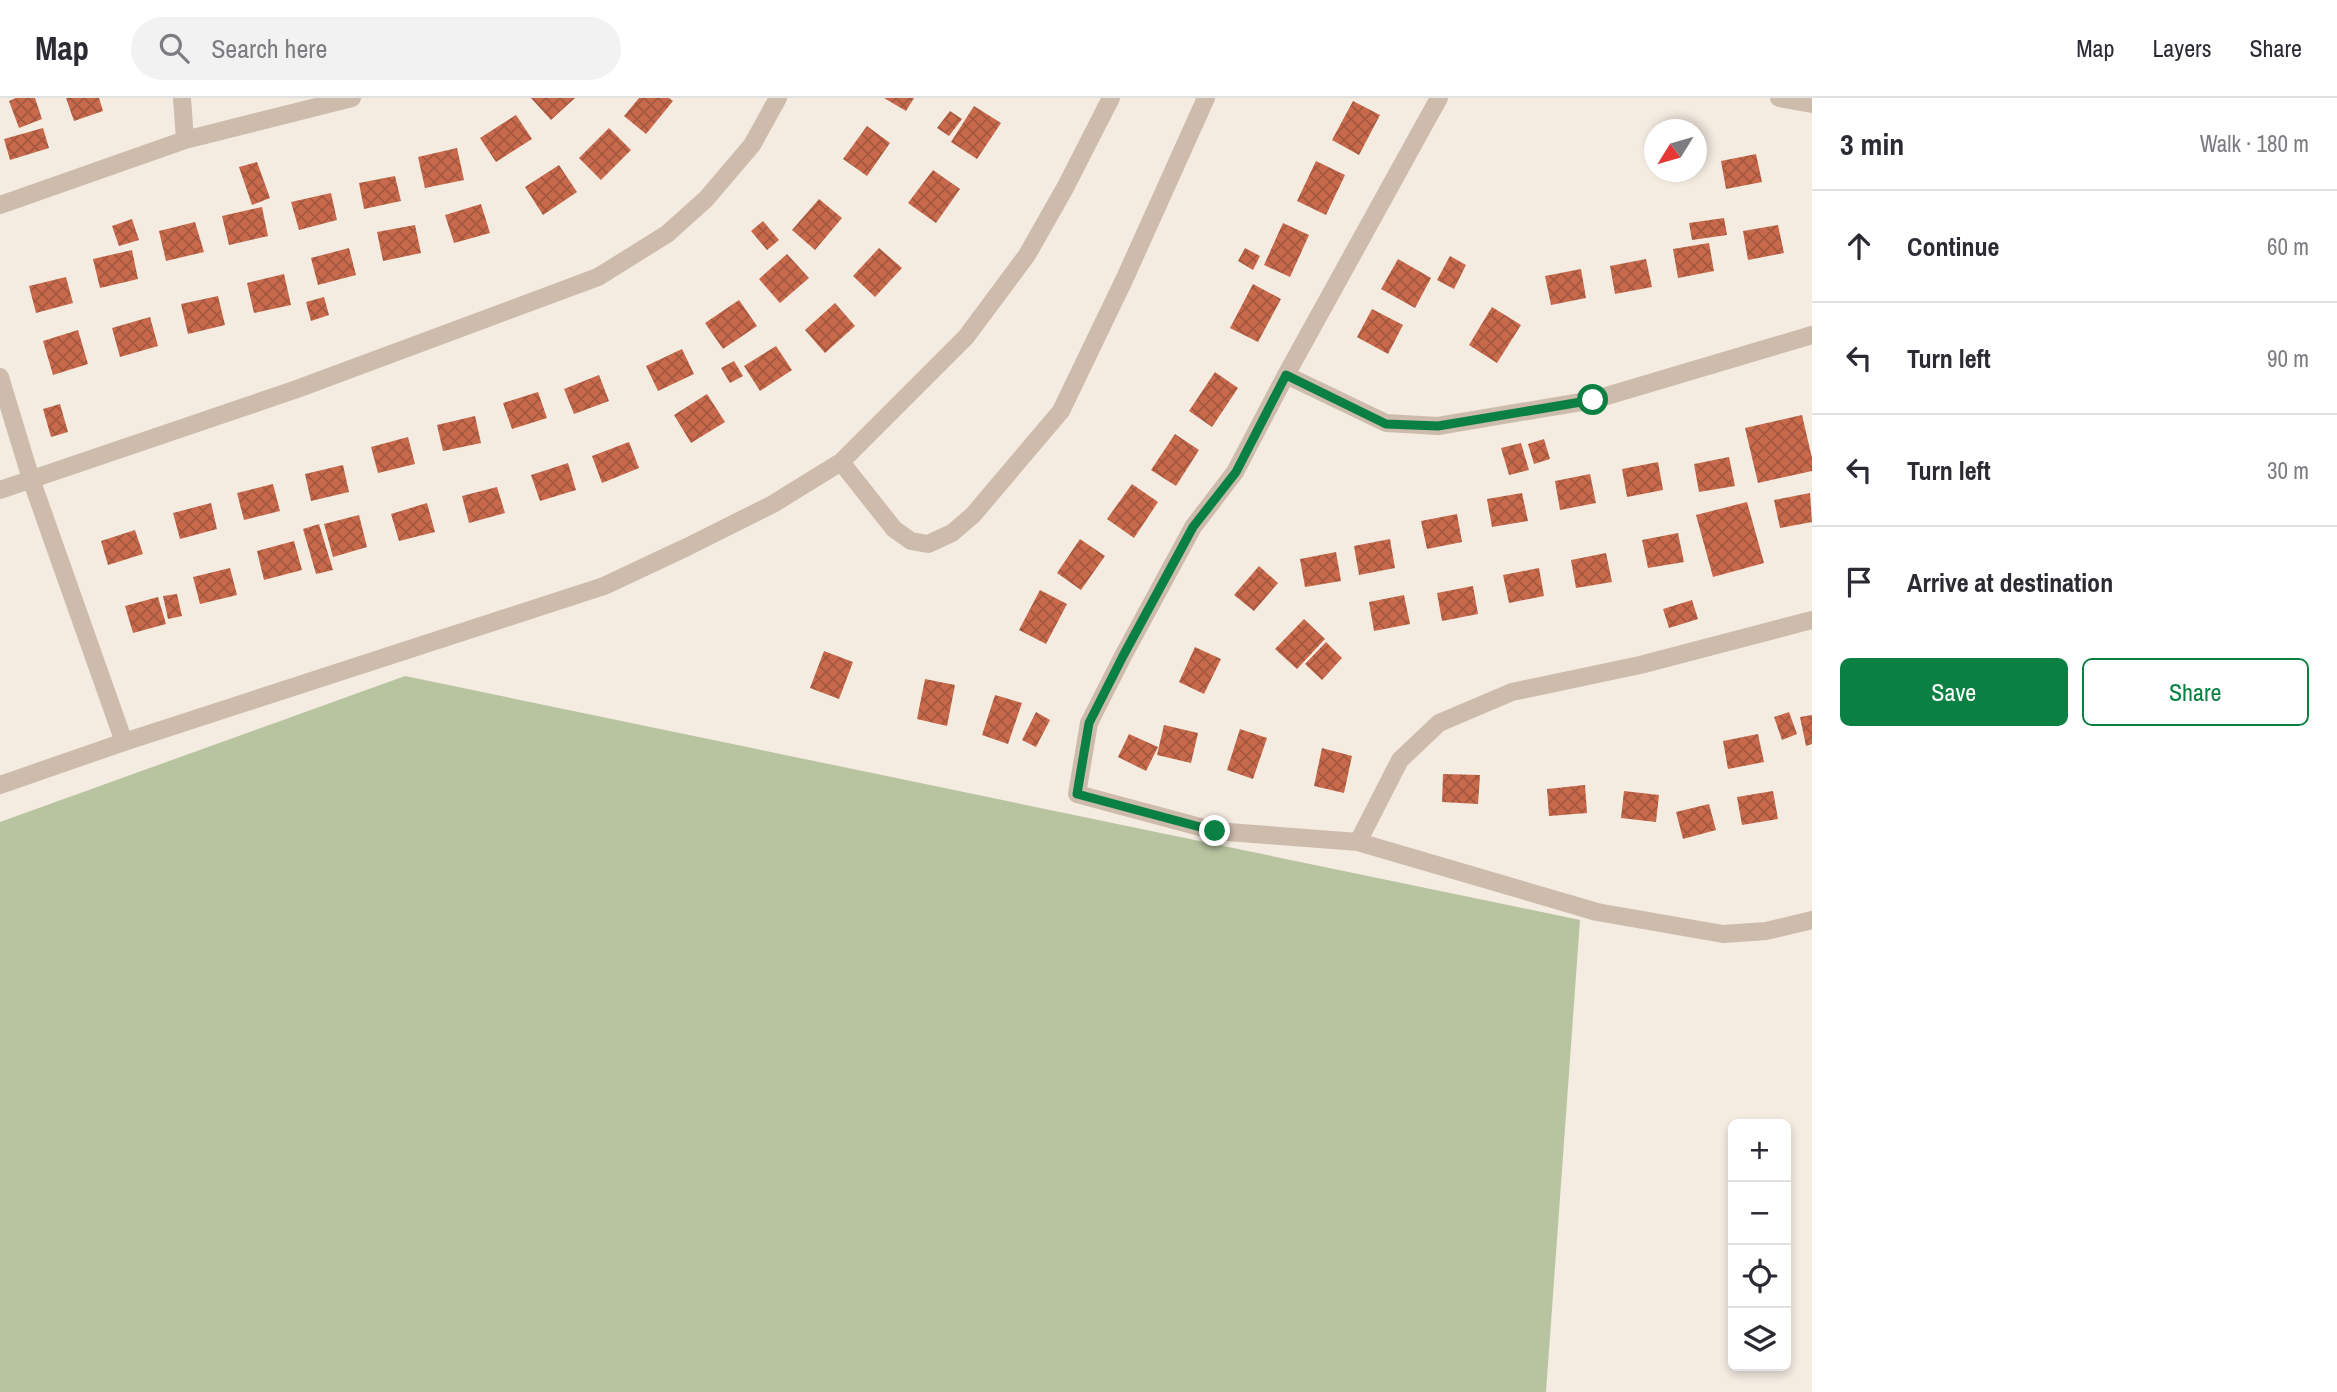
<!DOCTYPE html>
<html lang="en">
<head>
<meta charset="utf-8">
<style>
  :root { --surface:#fff; --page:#f2f2f3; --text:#2b2b33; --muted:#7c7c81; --line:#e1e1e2; --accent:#0b8043 }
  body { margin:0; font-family:"Archivo Narrow",sans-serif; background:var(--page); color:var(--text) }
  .controls { position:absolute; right:21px; bottom:21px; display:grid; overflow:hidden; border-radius:10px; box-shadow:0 4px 10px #0003 }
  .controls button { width:63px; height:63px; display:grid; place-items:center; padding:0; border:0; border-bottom:2px solid var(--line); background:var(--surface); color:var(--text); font:35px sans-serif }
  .compass { position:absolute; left:1644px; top:21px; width:63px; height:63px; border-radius:50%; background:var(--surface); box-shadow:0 4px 10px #0003; rotate:233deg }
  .stop { position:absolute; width:21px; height:21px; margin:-16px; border:5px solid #0b8043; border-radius:50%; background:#fff }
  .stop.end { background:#0b8043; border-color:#fff; box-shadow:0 2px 7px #0008 }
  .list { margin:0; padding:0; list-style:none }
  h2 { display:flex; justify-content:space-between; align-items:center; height:91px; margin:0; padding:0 28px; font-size:30px }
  h2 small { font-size:23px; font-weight:400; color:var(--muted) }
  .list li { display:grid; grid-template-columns:46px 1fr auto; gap:21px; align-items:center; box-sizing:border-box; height:112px; padding:0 28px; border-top:2px solid var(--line) }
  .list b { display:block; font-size:26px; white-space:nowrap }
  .list em { font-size:23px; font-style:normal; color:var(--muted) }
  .actions { display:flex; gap:14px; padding:21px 28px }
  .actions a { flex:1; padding:16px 0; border:2px solid var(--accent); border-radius:10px; text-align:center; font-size:24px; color:var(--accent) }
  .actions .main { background:var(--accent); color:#fff }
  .icon { flex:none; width:38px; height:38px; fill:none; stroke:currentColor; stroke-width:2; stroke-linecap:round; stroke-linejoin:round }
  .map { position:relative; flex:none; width:1812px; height:1294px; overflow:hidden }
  header { display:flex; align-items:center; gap:42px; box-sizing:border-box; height:98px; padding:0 35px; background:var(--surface); border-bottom:2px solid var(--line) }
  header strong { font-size:33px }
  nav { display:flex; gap:38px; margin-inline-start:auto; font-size:24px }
  .search { width:490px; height:63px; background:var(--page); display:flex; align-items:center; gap:18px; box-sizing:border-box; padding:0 24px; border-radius:38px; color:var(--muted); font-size:26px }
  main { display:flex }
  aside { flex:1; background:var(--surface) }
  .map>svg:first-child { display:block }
  .green { fill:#b8c4a0 }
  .building { fill:url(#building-cross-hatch) }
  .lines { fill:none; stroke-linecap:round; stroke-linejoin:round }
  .minor { stroke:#cdbbac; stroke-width:18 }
  .route { stroke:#0b8043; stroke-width:9 }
</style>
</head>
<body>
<header>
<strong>Map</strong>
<div class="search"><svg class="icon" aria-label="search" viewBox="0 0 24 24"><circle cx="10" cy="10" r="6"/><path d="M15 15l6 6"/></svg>Search here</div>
<nav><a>Map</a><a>Layers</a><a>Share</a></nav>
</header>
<main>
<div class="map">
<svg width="1812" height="1294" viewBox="0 0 1812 1294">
  <defs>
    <pattern id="building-cross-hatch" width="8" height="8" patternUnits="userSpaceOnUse" patternTransform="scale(1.75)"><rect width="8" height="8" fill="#c8694b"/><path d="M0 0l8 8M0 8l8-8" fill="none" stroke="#a4573f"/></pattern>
  </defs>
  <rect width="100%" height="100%" fill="#f4ebe1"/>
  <path class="green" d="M405,578L1580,822L1546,1294H0V724Z"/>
  <path class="building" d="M16,0H35L42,21L19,30L9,3Z
    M66,0H99L103,13L74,23Z
    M531,0H575L551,22Z
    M639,0H669L673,3L646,36L624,18Z
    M884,0H914L906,13Z
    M1353,3L1380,17L1359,57L1332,42Z
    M974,8L1001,25L977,61L951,44Z
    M950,13L962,21L949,38L937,30Z
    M516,17L532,41L496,64L480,40Z
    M867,28L890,45L867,78L843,61Z
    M43,30L49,50L10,62L4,41Z
    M609,30L631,52L601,82L579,60Z
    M457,50L464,82L425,90L418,59Z
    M1756,56L1762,84L1726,91L1721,63Z
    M1316,63L1345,77L1326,117L1297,103Z
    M257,64L270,100L252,107L239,69Z
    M559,67L577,94L543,117L525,89Z
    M933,72L960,91L936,125L908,105Z
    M395,78L401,103L364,111L359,85Z
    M331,95L337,122L299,132L291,104Z
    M819,101L842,120L815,152L792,132Z
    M481,106L490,135L454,145L445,117Z
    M262,109L268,138L229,147L222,118Z
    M1724,120L1727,137L1692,142L1689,125Z
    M132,121L139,142L119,148L112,128Z
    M763,123L779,142L767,152L751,133Z
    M195,124L204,154L166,163L159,133Z
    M1283,125L1309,137L1290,179L1264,167Z
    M415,127L421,155L383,163L377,134Z
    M1778,127L1784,155L1748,162L1743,133Z
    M1709,145L1714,173L1678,180L1673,151Z
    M349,150L356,177L318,187L311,160Z
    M879,150L902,170L875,199L853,178Z
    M1245,150L1260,158L1253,172L1238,163Z
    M132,152L138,181L100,190L93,161Z
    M787,156L809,180L780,205L759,181Z
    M1450,158L1466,167L1454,191L1437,182Z
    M1398,161L1431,180L1415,210L1381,191Z
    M1646,161L1652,189L1615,196L1610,168Z
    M1581,171L1586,200L1551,207L1545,178Z
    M284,176L291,207L254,215L247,185Z
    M66,179L73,205L36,215L29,188Z
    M1253,186L1281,201L1258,244L1230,230Z
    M218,198L225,227L188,236L181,206Z
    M324,199L329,217L311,223L306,204Z
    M739,202L757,228L723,251L705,225Z
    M835,205L855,228L825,255L805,232Z
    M1492,209L1521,227L1497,265L1469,247Z
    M1372,211L1403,227L1388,256L1357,239Z
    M150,219L158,248L120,259L112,230Z
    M78,232L88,266L53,277L43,243Z
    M776,248L792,272L760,293L744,268Z
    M682,251L694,276L658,293L646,268Z
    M734,263L743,278L730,285L721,270Z
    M1215,274L1238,290L1212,329L1189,313Z
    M599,277L609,303L574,316L564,291Z
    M538,294L547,320L512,331L503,305Z
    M707,296L725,324L691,345L674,317Z
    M60,306L68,334L51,339L43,311Z
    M1802,317L1812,360V373L1758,385L1745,330Z
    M475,318L481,345L443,353L437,327Z
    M1175,336L1199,352L1176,388L1151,372Z
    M408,339L415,366L378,375L371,349Z
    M1544,341L1550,361L1534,366L1528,346Z
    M629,344L639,370L602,385L592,358Z
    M1521,345L1529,372L1509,377L1501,350Z
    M1729,359L1735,388L1699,394L1694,366Z
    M1658,364L1663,392L1627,399L1622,371Z
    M568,365L576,392L540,403L531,377Z
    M343,367L349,394L311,403L305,376Z
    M1590,376L1596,405L1560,412L1555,383Z
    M273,386L280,413L244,422L237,395Z
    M1132,386L1158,404L1134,440L1107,421Z
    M497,389L505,415L469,425L462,398Z
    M1522,395L1528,423L1492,429L1487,401Z
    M1810,395L1812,424L1780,430L1774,402Z
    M1747,404L1764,465L1713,479L1696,417Z
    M211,405L217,431L180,441L173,415Z
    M427,405L435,434L399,443L391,416Z
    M1457,416L1462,444L1427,451L1421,423Z
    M359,417L367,449L333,459L324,426Z
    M319,426L333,472L316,476L303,431Z
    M135,432L143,456L108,467L101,443Z
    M1678,435L1684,464L1648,470L1642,442Z
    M1080,441L1105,458L1081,492L1057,475Z
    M1390,441L1395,470L1359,477L1354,448Z
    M294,443L302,472L264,482L257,453Z
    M1336,454L1341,483L1305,489L1300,461Z
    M1606,455L1612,484L1576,490L1571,462Z
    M1259,468L1278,485L1254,513L1234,497Z
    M230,470L237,497L200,506L193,479Z
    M1539,470L1544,498L1509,505L1503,477Z
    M1473,488L1478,516L1442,523L1437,495Z
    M1040,492L1067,506L1046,546L1019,532Z
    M177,496L182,518L168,521L163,498Z
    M1404,497L1410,526L1374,533L1369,504Z
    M158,499L166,526L133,535L125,508Z
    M1692,502L1698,521L1669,530L1663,511Z
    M1304,521L1325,541L1297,571L1275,551Z
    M1326,544L1342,560L1322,582L1305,566Z
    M1195,549L1221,561L1204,596L1179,584Z
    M824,553L853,564L839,601L810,590Z
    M925,581L955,587L947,628L917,621Z
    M995,597L1022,605L1008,646L982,637Z
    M1036,614L1050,622L1036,649L1022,642Z
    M1789,614L1797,636L1782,642L1774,619Z
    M1812,617V646L1806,648L1800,619Z
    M1164,627L1198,635L1191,665L1157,657Z
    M1240,631L1267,640L1253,681L1227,672Z
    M1129,636L1158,649L1146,673L1118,659Z
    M1758,636L1764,664L1728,671L1723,643Z
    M1322,650L1352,658L1344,695L1314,688Z
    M1443,676L1480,677L1478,706L1442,704Z
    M1585,687L1587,715L1549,718L1547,691Z
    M1624,693L1659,697L1656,724L1621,720Z
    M1773,693L1778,721L1742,727L1737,699Z
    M1709,706L1716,732L1683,741L1676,714Z"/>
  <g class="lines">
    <path class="minor" d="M182,0L185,42
      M1439,0L1286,277L1235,374L1193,429L1123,558L1089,625L1077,696L1215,733L1358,744L1597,814L1723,836L1766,833L1812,822
      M1779,0L1812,6
      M0,107L185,42L352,0
      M1286,277L1386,325L1438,328L1593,302L1812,237
      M0,279L31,381L124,644
      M841,364L894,431L911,443L928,446L952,435L973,417L1061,313L1125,180L1206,0
      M0,392L297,291L598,179L667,136L706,101L752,47L778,0
      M0,687L124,644L604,488L687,449L773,406L841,364L966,239L1027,157L1065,90L1111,0
      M1358,744L1400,662L1439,625L1512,594L1640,567L1812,522"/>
  </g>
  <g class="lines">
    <path class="route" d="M1215,733L1077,696L1089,625L1123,558L1193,429L1236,374L1286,277L1386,326L1438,328L1593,302"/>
  </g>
</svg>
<div class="controls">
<button>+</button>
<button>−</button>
<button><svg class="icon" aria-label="locate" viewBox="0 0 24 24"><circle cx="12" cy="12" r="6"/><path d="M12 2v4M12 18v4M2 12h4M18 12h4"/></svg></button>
<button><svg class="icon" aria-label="layers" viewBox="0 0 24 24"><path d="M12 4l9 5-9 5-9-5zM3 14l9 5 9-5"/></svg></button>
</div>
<svg class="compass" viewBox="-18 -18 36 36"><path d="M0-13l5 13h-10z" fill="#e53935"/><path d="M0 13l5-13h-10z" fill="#7c7c81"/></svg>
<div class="stop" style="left:1593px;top:302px"></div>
<div class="stop end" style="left:1215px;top:733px"></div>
</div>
<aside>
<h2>3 min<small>Walk · 180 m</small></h2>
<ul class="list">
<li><svg class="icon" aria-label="ahead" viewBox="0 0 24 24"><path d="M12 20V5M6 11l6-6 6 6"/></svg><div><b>Continue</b></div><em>60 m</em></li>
<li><svg class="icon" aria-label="left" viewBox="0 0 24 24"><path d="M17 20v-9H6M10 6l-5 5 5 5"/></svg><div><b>Turn left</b></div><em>90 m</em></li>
<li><svg class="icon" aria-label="left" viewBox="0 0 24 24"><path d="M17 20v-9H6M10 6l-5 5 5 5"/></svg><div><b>Turn left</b></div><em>30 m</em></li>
<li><svg class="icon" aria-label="arrive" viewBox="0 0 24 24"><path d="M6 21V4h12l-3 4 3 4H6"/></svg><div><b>Arrive at destination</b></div></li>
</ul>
<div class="actions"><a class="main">Save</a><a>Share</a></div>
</aside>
</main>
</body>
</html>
